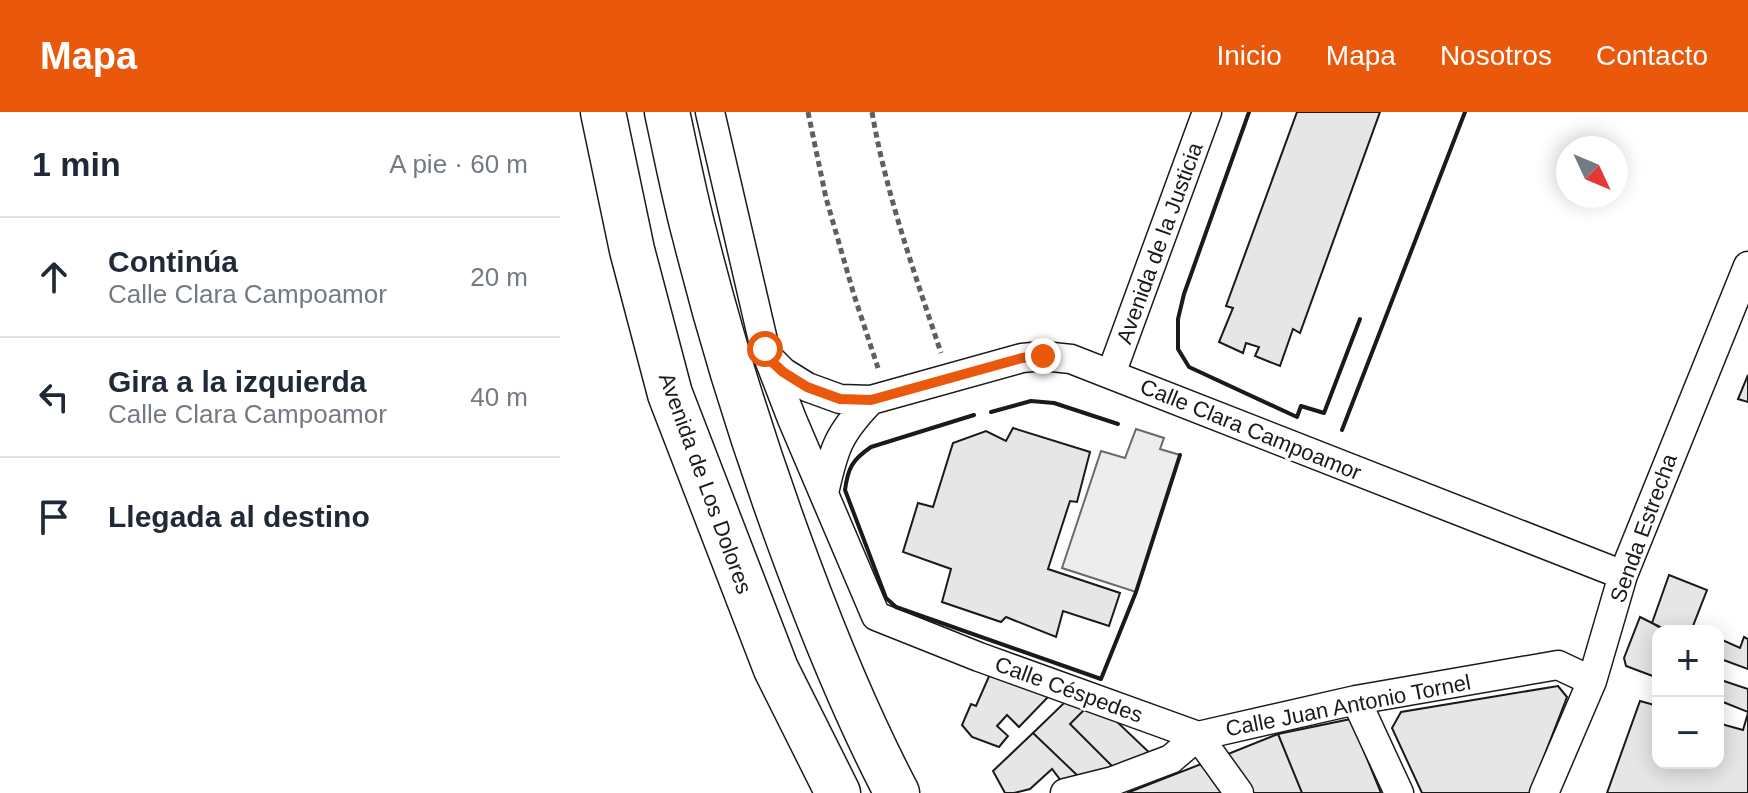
<!DOCTYPE html>
<html lang="es">
<head>
<meta charset="utf-8">
<style>
  :root { --surface:#fff; --page:#f2f2f3; --text:#1f2937; --muted:#747a83; --line:#e0e1e3; --accent:#ea580c }
  body { margin:0; font-family:Arial,sans-serif; background:var(--page); color:var(--text) }
  .controls { position:absolute; right:24px; bottom:24px; display:grid; overflow:hidden; border-radius:16px; box-shadow:0 4px 20px #0003 }
  .controls button { width:72px; height:72px; display:grid; place-items:center; padding:0; border:0; border-bottom:2px solid var(--line); background:var(--surface); color:var(--text); font:40px sans-serif }
  .compass { position:absolute; left:996px; top:24px; width:72px; height:72px; border-radius:50%; background:var(--surface); box-shadow:0 4px 20px #0003; rotate:134deg }
  .stop { position:absolute; width:24px; height:24px; margin:-18px; border:6px solid #ea580c; border-radius:50%; background:#fff }
  .stop.end { background:#ea580c; border-color:#fff; box-shadow:0 2px 8px #0008 }
  .list { margin:0; padding:0; list-style:none }
  h2 { display:flex; justify-content:space-between; align-items:center; height:104px; margin:0; padding:0 32px; font-size:34px }
  h2 small { font-size:26px; font-weight:400; color:var(--muted) }
  .list li { display:grid; grid-template-columns:52px 1fr auto; gap:24px; align-items:center; box-sizing:border-box; height:120px; padding:0 32px; border-top:2px solid var(--line) }
  .list b { display:block; font-size:30px; white-space:nowrap }
  .list p { margin:0; font-size:26px; white-space:nowrap; color:var(--muted) }
  .list em { font-size:26px; font-style:normal; color:var(--muted) }
  .icon { flex:none; width:44px; height:44px; fill:none; stroke:currentColor; stroke-width:2; stroke-linecap:round; stroke-linejoin:round }
  .map { position:relative; flex:none; width:1188px; height:681px; overflow:hidden }
  header { display:flex; align-items:center; gap:48px; box-sizing:border-box; height:112px; padding:0 40px; background:var(--accent); color:#fff }
  header strong { font-size:38px }
  nav { display:flex; gap:44px; margin-inline-start:auto; font-size:28px }
  main { display:flex }
  aside { flex:1; background:var(--surface) }
  .map>svg:first-child { display:block }
  .parking { fill:#ededed; stroke:#6a6a6a; stroke-width:2 }
  .building { fill:#e6e6e6; stroke:#1a1a1a; stroke-width:2 }
  .lines { fill:none; stroke-linecap:round; stroke-linejoin:round }
  .street-casing { stroke:#1a1a1a; stroke-width:31 }
  .primary-casing { stroke:#1a1a1a; stroke-width:47 }
  .path { stroke:#5f5f5f; stroke-width:5; stroke-dasharray:6 4; stroke-linecap:butt }
  .street { stroke:#fff; stroke-width:28 }
  .primary { stroke:#fff; stroke-width:44 }
  .wall { stroke:#1a1a1a; stroke-width:4 }
  .route { stroke:#ea580c; stroke-width:10 }
  .labels { text-anchor:middle; stroke-width:6; stroke-linejoin:round; paint-order:stroke }
  .street-label { font-size:22px; fill:#1a1a1a; stroke:#fff }
</style>
</head>
<body>
<header>
<strong>Mapa</strong>
<nav><a>Inicio</a><a>Mapa</a><a>Nosotros</a><a>Contacto</a></nav>
</header>
<main>
<aside>
<h2>1 min<small>A pie · 60 m</small></h2>
<ul class="list">
<li><svg class="icon" aria-label="ahead" viewBox="0 0 24 24"><path d="M12 20V5M6 11l6-6 6 6"/></svg><div><b>Continúa</b><p>Calle Clara Campoamor</p></div><em>20 m</em></li>
<li><svg class="icon" aria-label="left" viewBox="0 0 24 24"><path d="M17 20v-9H6M10 6l-5 5 5 5"/></svg><div><b>Gira a la izquierda</b><p>Calle Clara Campoamor</p></div><em>40 m</em></li>
<li><svg class="icon" aria-label="arrive" viewBox="0 0 24 24"><path d="M6 21V4h12l-3 4 3 4H6"/></svg><div><b>Llegada al destino</b></div></li>
</ul>
</aside>
<div class="map">
<svg width="1188" height="681" viewBox="0 0 1188 681">
  <rect width="100%" height="100%" fill="#fff"/>
  <path class="parking" d="M576,317L604,326L600,337L620,343L576,480L502,456L541,339L565,346Z"/>
  <path class="building" d="M737,0H820L740,221L733,217L720,254L695,244L699,235L686,231L683,241L659,230L673,196L666,194Z
    M1188,263V290L1178,287Z
    M453,316L530,340L517,390L510,389L488,457L560,481L549,514L503,499L496,525L446,505L441,510L382,490L391,457L343,440L358,391L373,395L393,331L426,319L446,329Z
    M1109,463L1147,478L1133,514L1144,519H1106L1092,511Z
    M1080,505L1108,519H1098V566L1066,554L1064,546Z
    M1184,525L1188,527V557L1158,546V526L1180,536Z
    M430,562L490,583L459,615L447,603L437,614L448,624L439,635L412,625L402,613L411,592L416,594Z
    M1158,567L1188,577V600L1158,588Z
    M998,574L1007,585L970,681H862L832,616L841,600Z
    M1080,589L1098,594V651H1158V611L1183,618L1188,601V681H1047Z
    M505,590L526,596L510,612L555,657L519,665L473,621Z
    M526,596L552,605L594,645L555,657L510,612Z
    M791,607L821,681H742L718,622Z
    M473,621L519,665L502,670L492,657L470,677L454,681H445L433,659Z
    M718,622L742,681H693L668,642Z
    M649,649L670,681H567Z"/>
  <g class="lines">
    <g class="street-casing">
      <path id="street" d="M150,0L205,237L232,307L316,504L419,545L638,624L679,681
        M210,247L223,260L247,275L280,287L311,288L462,246L483,244L511,247L1063,463
        M551,262L647,0
        M264,381C274,336 278,322 311,288
        M796,588L839,681
        M505,681L553,669L611,647L638,624L796,588L998,553L1032,569
        M984,681L1032,569L1063,463L1188,154"/>
    </g>
    <g class="primary-casing">
      <path id="primary" d="M43,0L72,138L110,282L216,557L278,681
        M107,0C116,41 124,83 135,124C163,236 198,346 238,453C267,531 298,607 337,681"/>
    </g>
    <path class="path" d="M248,0L266,86L294,183L318,256
      M312,0C326,82 355,162 381,241"/>
    <use href="#street" class="street"/>
    <use href="#primary" class="primary"/>
    <path class="wall" d="M689,0L624,182L618,207V237L629,255L737,305L741,294L764,301L800,207
      M431,300L471,289L494,291L558,312
      M414,303L311,335C292,348 288,356 285,378L326,486L336,495L541,567L576,480L620,343
      M782,318L905,0"/>
  </g>
  <g class="lines">
    <path class="route" d="M205,237L209,247L223,260L247,275L280,287L311,288L462,246L483,244"/>
  </g>
  <g class="labels">
    <g class="street-label">
      <text transform="translate(599 131) rotate(-70)" y="8">Avenida de la Justicia</text>
      <text transform="translate(691 317) rotate(22)" y="8">Calle Clara Campoamor</text>
      <text transform="translate(146 371) rotate(70)" y="8">Avenida de Los Dolores</text>
      <text transform="translate(1083 416) rotate(-70)" y="8">Senda Estrecha</text>
      <text transform="translate(509 577) rotate(20)" y="8">Calle Céspedes</text>
      <text transform="translate(788 593) rotate(-11)" y="8">Calle Juan Antonio Tornel</text>
    </g>
  </g>
</svg>
<div class="controls">
<button>+</button>
<button>−</button>
</div>
<svg class="compass" viewBox="-18 -18 36 36"><path d="M0-13l5 13h-10z" fill="#e53935"/><path d="M0 13l5-13h-10z" fill="#747a83"/></svg>
<div class="stop" style="left:205px;top:237px"></div>
<div class="stop end" style="left:483px;top:244px"></div>
</div>
</main>
</body>
</html>
